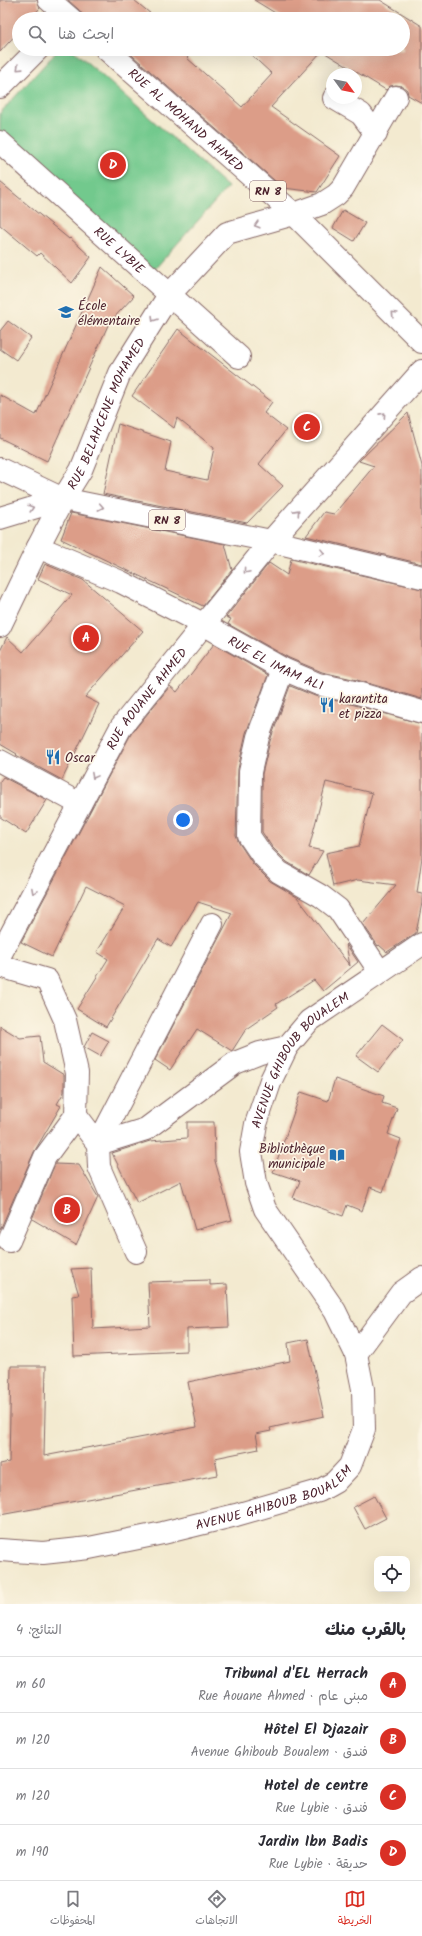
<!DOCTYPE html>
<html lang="ar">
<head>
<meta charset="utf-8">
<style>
  :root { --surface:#fff; --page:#f7f7f7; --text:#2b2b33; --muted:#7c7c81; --line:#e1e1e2; --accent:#d93025 }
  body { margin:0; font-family:Kalam,"Playpen Sans Arabic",sans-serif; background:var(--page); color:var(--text); direction:rtl }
  .controls { position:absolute; right:12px; bottom:12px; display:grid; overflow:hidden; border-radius:8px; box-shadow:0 4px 16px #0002 }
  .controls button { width:36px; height:36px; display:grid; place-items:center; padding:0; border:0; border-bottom:1px solid var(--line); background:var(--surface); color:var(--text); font:20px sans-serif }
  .compass { position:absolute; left:326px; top:68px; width:36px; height:36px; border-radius:50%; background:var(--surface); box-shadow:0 4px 16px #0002; rotate:123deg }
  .you { position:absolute; left:183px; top:820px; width:14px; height:14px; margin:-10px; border:3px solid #fff; border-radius:50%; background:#1a73e8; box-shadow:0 0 0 6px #1a73e833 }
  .badge { display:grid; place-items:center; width:26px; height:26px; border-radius:50%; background:var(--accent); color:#fff; font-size:13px; font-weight:700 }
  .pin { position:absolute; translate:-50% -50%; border:2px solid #fff; box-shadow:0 1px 4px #0006 }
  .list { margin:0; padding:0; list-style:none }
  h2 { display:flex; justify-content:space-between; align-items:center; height:52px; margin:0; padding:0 16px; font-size:17px }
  h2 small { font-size:13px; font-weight:400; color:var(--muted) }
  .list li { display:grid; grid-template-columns:26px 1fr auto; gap:12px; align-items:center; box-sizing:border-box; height:56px; padding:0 16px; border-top:1px solid var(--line) }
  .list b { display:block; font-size:15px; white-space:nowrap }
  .list p { margin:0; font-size:13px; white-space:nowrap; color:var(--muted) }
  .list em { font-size:13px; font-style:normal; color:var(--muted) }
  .icon { flex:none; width:22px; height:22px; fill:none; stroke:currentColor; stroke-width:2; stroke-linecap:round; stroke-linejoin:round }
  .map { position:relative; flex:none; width:422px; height:1604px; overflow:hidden; direction:ltr }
  .search { position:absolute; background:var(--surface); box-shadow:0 4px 16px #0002; left:12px; right:12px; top:12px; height:44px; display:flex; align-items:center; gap:10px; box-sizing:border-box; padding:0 14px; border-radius:22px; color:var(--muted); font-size:15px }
  .sheet { height:276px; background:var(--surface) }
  nav { display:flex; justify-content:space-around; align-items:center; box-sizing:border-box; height:56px; border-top:1px solid var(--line); background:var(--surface); font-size:11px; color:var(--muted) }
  nav a { display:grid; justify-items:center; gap:2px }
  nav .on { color:var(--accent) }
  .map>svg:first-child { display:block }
  .green { fill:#72c98d; stroke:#5e745c }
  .building { fill:#dc9d88 }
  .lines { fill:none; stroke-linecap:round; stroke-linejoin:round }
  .minor-casing { stroke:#856665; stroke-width:24 }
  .major-casing { stroke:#856665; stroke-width:24 }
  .minor { stroke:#fff; stroke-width:22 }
  .major { stroke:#fff; stroke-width:22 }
  .oneway { stroke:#ae9aa0 }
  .labels { text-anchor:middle; stroke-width:3.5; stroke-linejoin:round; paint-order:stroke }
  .shield { fill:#fcf5e5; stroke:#7f5f63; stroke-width:1 }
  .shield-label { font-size:12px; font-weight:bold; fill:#4a1f2b }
  .street-label { font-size:13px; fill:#4a1f2b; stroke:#fcf5e5 }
  .poi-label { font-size:13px; fill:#4a1f2b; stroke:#fcf5e5; text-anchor:start }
</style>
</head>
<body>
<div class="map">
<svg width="422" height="1604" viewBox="0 0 422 1604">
  <rect width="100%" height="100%" fill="#fcf5e5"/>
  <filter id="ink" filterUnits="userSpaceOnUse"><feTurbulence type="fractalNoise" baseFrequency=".025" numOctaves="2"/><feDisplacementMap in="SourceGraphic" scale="8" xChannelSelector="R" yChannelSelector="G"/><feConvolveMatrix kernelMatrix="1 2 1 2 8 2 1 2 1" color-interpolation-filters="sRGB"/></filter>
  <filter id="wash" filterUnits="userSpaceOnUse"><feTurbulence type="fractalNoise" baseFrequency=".012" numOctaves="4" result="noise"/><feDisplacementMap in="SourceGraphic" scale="16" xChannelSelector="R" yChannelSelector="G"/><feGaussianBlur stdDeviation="0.9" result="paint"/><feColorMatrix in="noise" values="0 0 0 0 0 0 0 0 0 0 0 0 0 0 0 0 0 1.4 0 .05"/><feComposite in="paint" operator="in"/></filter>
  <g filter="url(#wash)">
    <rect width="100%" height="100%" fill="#f3ead0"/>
    <path class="green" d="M59,49H72L228,187L145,280L0,144V113Z"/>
    <g id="blocks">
      <path class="building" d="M0,0H37L40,8L30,19H19V31L0,52Z
        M68,0H134L157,19H86L79,10Z
        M254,0H380L422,26V103L408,95L407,90L402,86L396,85L390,86L386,90L322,51L271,107L340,156L317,192L283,188L125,49H192L194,50L187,58L242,107L272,74L245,49H403V19H285Z
        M0,182L69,239L70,238L91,257L72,283L40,253L37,256L0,225Z
        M343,210L365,223L354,241L333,228Z
        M102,267L134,296L109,323L47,461L0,438V395L36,415Z
        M8,321L31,338L16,360L0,349V331Z
        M178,329L272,402L264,413L286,430L259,464L283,486L247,523L103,494L118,424L171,442L165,471L207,480L214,448L177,418L174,428L132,396Z
        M408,413L422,466V564L306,536L324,512L334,514L374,466L359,461Z
        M71,513L225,544L232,570L203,606L61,539Z
        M291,559L422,589V699L357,680L322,672L289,658L228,624L231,619L226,617L269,563L287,575Z
        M45,564L83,580L143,631L85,697L99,704L62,780L16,755L17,754L0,744V651L7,637L23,652L72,595L38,579Z
        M214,644L268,675L246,733L238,769L236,836L239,843L253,864L270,881L297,897L350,966L346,944L358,962L323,991L314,980L276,1004L278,1007L246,1029L232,1051L197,1029L170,1070L155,1060L232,913L198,902L171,947L158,939L106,1027L77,1009L108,959L97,952L125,906L86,886L52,957L21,942L131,734L170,686L177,692Z
        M290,686L315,696L351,704L422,724V857L417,893L422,894V903L416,933L387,952L379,945L378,946L363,924L396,885L358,880L333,886L326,853L359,846L372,793L326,782L309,848L323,851L309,875L287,862L272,847L262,832V774L270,741Z
        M3,777L47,800L26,834L0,817V781Z
        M382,1024L403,1040L378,1072L356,1056Z
        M0,1026L20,1038L40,1036L43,1062L64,1075V1092L57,1104L61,1106L34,1152L0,1230Z
        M92,1032L109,1041L100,1056L84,1047Z
        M335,1079L384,1096L382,1103L397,1108L388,1134L401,1139L383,1192L370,1187L362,1211L347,1205L343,1216L293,1198L300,1181L273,1172L301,1092L328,1101Z
        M187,1122H214L215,1161L232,1220L195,1230L181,1181L137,1203L112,1153L150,1141L187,1138Z
        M55,1164L79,1165L98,1197L76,1245L32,1219Z
        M91,1268L93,1329L150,1326L148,1282L210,1280V1285L227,1284L229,1327L187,1329V1351L74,1356L72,1296L79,1295L71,1269Z
        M308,1339L324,1416L270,1428L271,1431L256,1434L259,1449L215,1458L218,1475L0,1515V1464L9,1462L11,1366H46L44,1456L197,1427L188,1382L290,1361L288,1343Z
        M374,1496L386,1518L365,1529L353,1507Z"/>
    </g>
  </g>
  <g filter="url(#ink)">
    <use href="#blocks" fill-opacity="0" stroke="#856665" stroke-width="1"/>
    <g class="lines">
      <g class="minor-casing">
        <g id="minor">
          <path d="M0,87L38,49"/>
          <path d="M334,98L361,114L376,134"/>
          <path id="s1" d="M0,142L239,357"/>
          <path id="s2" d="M38,547L121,582L203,624L283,669L318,684L354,692L422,712"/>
          <path id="s3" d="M0,626L38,547L63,499L81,470L120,373L169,295L227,233L294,214L322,204L336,195L343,188L396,97"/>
          <path d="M283,669L258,737L250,772L249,836L262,855L279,872L321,896L338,909L380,972"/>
          <path d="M0,761L80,804"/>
          <path id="s4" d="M0,955L121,727L271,541L422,577"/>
          <path d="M0,966L47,980L65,1020L77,1073L76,1115L98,1144L146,1129L235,1063L260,1053L287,1047"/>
          <path d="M9,1241L45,1157L76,1115"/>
          <path d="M136,1252L99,1167L98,1144L212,924"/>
          <path d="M356,1354L401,1293L422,1278"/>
        </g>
      </g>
      <g class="major-casing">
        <g id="major">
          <path d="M49,0L71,19"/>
          <path id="s5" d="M106,49L294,214L422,342"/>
          <path d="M0,469L63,499L271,541L422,371"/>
          <path d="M0,518L63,499"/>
          <path id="s6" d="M0,1550L43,1553L89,1548L163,1533L236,1515L319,1491L335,1482L350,1466L364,1429L363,1389L356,1354L335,1311L265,1209L256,1183L251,1152L256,1124L271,1080L287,1047L309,1021L422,944"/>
        </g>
      </g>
      <use href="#minor" class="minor"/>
      <use href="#major" class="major"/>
    </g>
    <defs><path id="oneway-chevron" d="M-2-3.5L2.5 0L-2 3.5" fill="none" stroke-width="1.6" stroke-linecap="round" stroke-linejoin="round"/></defs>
    <g class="oneway">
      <use href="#oneway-chevron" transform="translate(19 68) rotate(136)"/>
      <use href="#oneway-chevron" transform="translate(257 225) rotate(164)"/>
      <use href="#oneway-chevron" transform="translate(394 314) rotate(-135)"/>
      <use href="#oneway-chevron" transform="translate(154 319) rotate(122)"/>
      <use href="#oneway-chevron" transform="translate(383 415) rotate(-48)"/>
      <use href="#oneway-chevron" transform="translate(101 507) rotate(11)"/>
      <use href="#oneway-chevron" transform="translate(31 508) rotate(-17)"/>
      <use href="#oneway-chevron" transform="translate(297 512) rotate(-48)"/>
      <use href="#oneway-chevron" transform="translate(322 553) rotate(14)"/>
      <use href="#oneway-chevron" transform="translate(246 571) rotate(130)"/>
      <use href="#oneway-chevron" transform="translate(94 776) rotate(118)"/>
      <use href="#oneway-chevron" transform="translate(34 891) rotate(118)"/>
    </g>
  </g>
  <defs>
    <g id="school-bare" transform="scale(1.2)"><path d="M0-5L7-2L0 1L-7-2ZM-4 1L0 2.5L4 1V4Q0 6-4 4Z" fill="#1f6fb2" stroke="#fcf5e5" stroke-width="2.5" paint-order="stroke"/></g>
    <g id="restaurant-bare" transform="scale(1.2)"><path d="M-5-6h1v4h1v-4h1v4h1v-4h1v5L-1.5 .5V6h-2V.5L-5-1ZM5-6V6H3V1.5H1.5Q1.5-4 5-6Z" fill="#1f6fb2" stroke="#fcf5e5" stroke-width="2.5" paint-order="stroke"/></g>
    <g id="library-bare" transform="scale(1.2)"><path d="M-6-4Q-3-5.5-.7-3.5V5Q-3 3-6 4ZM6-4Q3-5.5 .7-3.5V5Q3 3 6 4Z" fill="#1f6fb2" stroke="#fcf5e5" stroke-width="2.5" paint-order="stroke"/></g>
  </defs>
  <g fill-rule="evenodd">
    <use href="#school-bare" x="66" y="312"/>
    <use href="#restaurant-bare" x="327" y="705"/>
    <use href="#restaurant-bare" x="53" y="757"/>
    <use href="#library-bare" x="337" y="1155"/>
  </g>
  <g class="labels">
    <g class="shield">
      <rect x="250" y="181" width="36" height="20" rx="3"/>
      <rect x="149" y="510" width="36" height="20" rx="3"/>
    </g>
    <g class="shield-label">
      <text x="268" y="195">RN 8</text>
      <text x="167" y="524">RN 8</text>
    </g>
    <g class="street-label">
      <text dy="5" stroke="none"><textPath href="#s5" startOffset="107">RUE AL MOHAND AHMED</textPath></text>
      <text dy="5" stroke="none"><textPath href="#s1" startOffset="161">RUE LYBIE</textPath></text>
      <text dy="5" stroke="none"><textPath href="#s3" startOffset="238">RUE BELAHCENE MOHAMED</textPath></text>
      <text dy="5" stroke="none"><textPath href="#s2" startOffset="265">RUE EL IMAM ALI</textPath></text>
      <text dy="5" stroke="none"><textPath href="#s4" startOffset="296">RUE AOUANE AHMED</textPath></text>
      <text dy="5" stroke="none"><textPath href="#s6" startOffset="821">AVENUE GHIBOUB BOUALEM</textPath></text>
      <text dy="5" stroke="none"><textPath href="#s6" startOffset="282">AVENUE GHIBOUB BOUALEM</textPath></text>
    </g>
    <g class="poi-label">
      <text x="78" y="310">École<tspan x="78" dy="15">élémentaire</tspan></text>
      <text x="339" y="703">karantita<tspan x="339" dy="15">et pizza</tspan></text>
      <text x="65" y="762">Oscar</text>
      <text x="325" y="1153" text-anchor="end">Bibliothèque<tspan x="325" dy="15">municipale</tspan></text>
    </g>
  </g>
</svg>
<div class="controls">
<button><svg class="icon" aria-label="locate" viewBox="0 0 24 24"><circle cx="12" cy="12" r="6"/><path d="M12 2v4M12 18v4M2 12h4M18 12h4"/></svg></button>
</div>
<svg class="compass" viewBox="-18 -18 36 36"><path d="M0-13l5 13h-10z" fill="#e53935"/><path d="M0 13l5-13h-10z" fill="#7c7c81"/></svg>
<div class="you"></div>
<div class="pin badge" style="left:86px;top:638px">A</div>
<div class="pin badge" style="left:67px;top:1210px">B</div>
<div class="pin badge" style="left:307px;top:427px">C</div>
<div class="pin badge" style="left:113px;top:165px">D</div>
<div class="search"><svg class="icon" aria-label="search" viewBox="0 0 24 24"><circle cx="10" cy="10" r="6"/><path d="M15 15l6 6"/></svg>ابحث هنا</div>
</div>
<section class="sheet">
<h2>بالقرب منك<small>النتائج: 4</small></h2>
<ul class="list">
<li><span class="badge">A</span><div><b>Tribunal d'EL Herrach</b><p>مبنى عام · Rue Aouane Ahmed</p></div><em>60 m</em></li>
<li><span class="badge">B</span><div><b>Hôtel El Djazair</b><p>فندق · Avenue Ghiboub Boualem</p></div><em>120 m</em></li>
<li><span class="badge">C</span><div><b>Hotel de centre</b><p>فندق · Rue Lybie</p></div><em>120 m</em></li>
<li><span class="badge">D</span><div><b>Jardin Ibn Badis</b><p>حديقة · Rue Lybie</p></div><em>190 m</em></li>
</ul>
</section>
<nav>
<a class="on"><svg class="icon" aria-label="map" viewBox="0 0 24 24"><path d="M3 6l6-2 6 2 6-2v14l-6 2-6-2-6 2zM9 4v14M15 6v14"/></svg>الخريطة</a>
<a><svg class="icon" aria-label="directions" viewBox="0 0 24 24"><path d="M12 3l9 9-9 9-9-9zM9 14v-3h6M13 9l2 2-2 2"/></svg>الاتجاهات</a>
<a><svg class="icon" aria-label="saved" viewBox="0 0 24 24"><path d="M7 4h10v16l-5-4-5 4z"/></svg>المحفوظات</a>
</nav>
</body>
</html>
